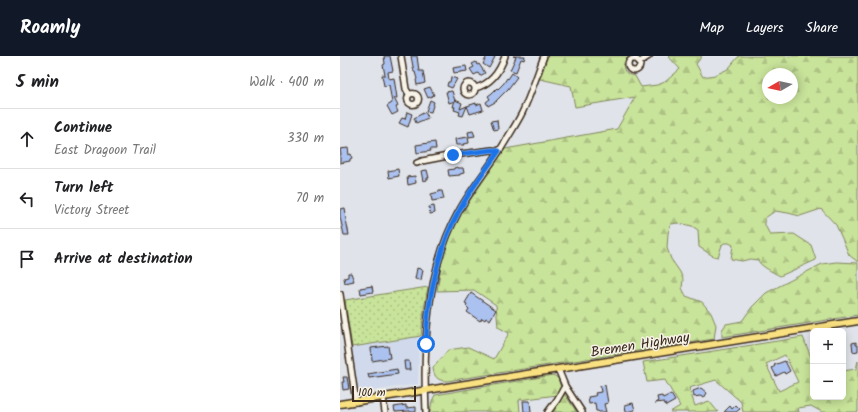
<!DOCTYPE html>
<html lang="en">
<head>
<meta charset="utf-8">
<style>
  :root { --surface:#fff; --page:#f6f6f6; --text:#202124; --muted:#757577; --line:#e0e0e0; --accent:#111827 }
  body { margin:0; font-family:Kalam,sans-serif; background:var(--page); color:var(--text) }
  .controls { position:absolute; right:12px; bottom:12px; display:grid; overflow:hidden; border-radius:6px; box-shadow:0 2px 10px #0003 }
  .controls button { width:36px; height:36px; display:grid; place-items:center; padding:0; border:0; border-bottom:1px solid var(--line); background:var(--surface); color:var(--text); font:20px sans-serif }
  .compass { position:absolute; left:422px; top:12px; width:36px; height:36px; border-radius:50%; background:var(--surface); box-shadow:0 2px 10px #0003; rotate:261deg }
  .scale { position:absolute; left:12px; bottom:10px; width:64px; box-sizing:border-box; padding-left:4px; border:2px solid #3b2a1e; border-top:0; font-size:11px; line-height:14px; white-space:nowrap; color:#3b2a1e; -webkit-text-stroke:3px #f7f3e8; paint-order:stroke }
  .stop { position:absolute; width:12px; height:12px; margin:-9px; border:3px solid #1a73e8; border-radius:50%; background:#fff }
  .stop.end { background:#1a73e8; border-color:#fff; box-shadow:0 1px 4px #0008 }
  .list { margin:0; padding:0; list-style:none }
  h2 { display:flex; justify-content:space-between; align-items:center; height:52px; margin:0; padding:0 16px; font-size:17px }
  h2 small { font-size:13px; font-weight:400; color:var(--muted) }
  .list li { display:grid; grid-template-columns:26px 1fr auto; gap:12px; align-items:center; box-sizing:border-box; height:60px; padding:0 16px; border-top:1px solid var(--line) }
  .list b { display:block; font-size:15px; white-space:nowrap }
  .list p { margin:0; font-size:13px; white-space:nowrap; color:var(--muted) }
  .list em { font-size:13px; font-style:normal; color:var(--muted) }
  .icon { flex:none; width:22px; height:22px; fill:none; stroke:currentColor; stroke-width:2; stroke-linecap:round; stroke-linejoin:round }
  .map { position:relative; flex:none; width:518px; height:356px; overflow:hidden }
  header { display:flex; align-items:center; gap:24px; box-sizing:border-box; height:56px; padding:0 20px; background:var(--accent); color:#fff }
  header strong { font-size:19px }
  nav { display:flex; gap:22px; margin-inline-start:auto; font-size:14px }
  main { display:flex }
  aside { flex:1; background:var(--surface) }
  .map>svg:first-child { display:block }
  .built { fill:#d0daec }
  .grass { fill:url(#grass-dots); stroke:#82865c }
  .forest { fill:url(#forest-firs); stroke:#82865c; fill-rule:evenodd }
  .building { fill:#abc2f0; stroke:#3b2a1e }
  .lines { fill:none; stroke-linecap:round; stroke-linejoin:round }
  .minor-casing { stroke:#3b2a1e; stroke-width:8 }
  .major-casing { stroke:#3b2a1e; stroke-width:9 }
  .minor { stroke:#f7f3e8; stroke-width:5 }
  .major { stroke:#f9e181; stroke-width:6 }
  .route { stroke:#1a73e8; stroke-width:5 }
  .labels { text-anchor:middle; stroke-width:3; stroke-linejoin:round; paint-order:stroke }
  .street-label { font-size:14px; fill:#3b2a1e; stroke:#f7f3e8 }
</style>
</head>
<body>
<header>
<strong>Roamly</strong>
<nav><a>Map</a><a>Layers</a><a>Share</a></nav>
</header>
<main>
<aside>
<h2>5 min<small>Walk · 400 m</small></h2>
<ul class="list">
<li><svg class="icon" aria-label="ahead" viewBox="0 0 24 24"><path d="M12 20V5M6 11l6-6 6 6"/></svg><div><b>Continue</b><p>East Dragoon Trail</p></div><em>330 m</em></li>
<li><svg class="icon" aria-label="left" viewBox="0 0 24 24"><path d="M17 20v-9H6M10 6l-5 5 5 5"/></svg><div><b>Turn left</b><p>Victory Street</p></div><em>70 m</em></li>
<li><svg class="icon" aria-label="arrive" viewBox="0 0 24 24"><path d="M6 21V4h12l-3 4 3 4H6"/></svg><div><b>Arrive at destination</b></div></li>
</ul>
</aside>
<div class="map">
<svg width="518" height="356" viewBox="0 0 518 356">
  <defs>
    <pattern id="grass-dots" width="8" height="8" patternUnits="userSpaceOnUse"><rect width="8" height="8" fill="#c8e39a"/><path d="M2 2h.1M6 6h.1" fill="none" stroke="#adc384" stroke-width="1.8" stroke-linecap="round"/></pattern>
    <pattern id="forest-firs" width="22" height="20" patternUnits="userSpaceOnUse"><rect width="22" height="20" fill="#c8e39a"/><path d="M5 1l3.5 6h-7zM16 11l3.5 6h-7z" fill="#adc384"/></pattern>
  </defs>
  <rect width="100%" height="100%" fill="#e0e4ea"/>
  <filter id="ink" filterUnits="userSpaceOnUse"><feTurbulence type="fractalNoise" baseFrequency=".025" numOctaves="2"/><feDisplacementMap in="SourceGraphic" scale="8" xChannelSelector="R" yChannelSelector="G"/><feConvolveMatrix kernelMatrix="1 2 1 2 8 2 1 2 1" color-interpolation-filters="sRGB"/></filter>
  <g filter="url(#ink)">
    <path class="built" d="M79,280L78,328L18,337L12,291Z"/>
    <path class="grass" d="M88,231L84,253L81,280L12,291L5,244Z"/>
    <path class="forest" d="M207,0H289C280,8 282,19 295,20L301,31L317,29L325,26L340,13L328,0H362L356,8L363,21L375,19L388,13L399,0H518V206L509,199L505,189L496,169L481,153L460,160L448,157L435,155L425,162V169L430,179L454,178L471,189L476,204L440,220C438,219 423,211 422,209C420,208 419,206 418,204L410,203L402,205L391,203L393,189L389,187H384L382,189L378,201L373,200L359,191L358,174L352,170L338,167L331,168L328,177L327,192L331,203L340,216L343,223L342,232L346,240L362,246L371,257L376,269L374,283L107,325C98,325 94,321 93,312L108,294L128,291L154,303L169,277L158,271L156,249L134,234L97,235L102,203L111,179L118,162L165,93L277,73L295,41L235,51L231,30L200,23ZM428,18H452V42H428Z
      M496,206L518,207V259L382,281V274L386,268L402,265L412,251L426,237L482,208Z
      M463,281L473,306V341H503V315L516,313L518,305V356H482L471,350L458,352L459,356H403L401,346L376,324L349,332L355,350L369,345L378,356H330L340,350L325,324L307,326L303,306ZM445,299L458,326L439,335L426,308Z
      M213,319L218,322L221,332L217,339L179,344L180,356H90L92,345L95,339Z
      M223,338L225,339L237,356H211L220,344Z"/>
    <path class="building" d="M44,0H50L53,15L48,16L49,23L54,22L57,42H54L58,50L56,51L58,56L52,59L47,50L52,47L49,29L44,30L42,19H45L43,9L45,8Z
      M71,0H77L79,15H83L85,27L77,29L76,24L77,23L75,16H74Z
      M147,0H153L155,1L149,12L143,8Z
      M173,0H185L184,4L181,3L176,16L170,14L176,1Z
      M136,6L137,9L139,8L145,17L140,20L138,17L134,19L130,13L134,11L132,8Z
      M126,10L127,15L114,17L113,12Z
      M172,17L177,21L168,33L156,45H157L148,50L146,46L150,43L148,40L152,37L157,32L158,33L164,27L167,22L168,23Z
      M111,21L117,23L112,32L107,30L108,26H110Z
      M90,31L94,39L88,42L84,33Z
      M112,35L115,45L109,47L106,36Z
      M90,44L94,46L91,56L86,55Z
      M115,44L122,47L120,53L127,50L123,60L119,59L120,56L114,54L115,51H113Z
      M136,47V49L141,47L143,54L130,58L127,50Z
      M67,56L72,58L68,71L59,67L62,62L65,63Z
      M85,56L88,62L76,67L74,62Z
      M157,64L158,73L154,74L151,65Z
      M133,75L135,80L129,81L128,76Z
      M128,81L129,87L123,88L124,89H116L115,83Z
      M95,86L96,93H90L91,95L77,97L76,89Z
      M8,92L9,99L11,98L12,102L10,103V105L0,107V99H1L0,93Z
      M118,111V112H123L124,117L120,118V119L109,120L108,114L114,113V112Z
      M58,113L59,120L49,122L48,115Z
      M87,114L89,122H87V124L83,125L81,115Z
      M75,120L76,127L68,129L67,121Z
      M99,135H102L104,143L92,145L91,138L99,136Z
      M94,150L95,157L90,158L89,151Z
      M5,152L6,158H5L9,179H4L0,161V153Z
      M77,212L83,214L81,224L75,223Z
      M8,217H11L14,225L5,227L4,222L8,221Z
      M32,230L33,236L21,238L20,232Z
      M131,237L156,254L150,264L146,262L145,264L142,262L140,265L127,256L129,253L126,250L127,248L125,247Z
      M516,286V289H518V295L513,296L512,287Z
      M48,290L50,302L32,305L31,292Z
      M64,305H69L70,314H65Z
      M445,305L450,315L445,318L444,316L436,320L432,312L435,310L434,309Z
      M57,313L58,318L29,322L28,318Z
      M3,321H7L9,333L3,334L2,326H4Z
      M265,329L268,347L264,348L266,356H259L258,355H256L255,347L249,348L248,341L254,340L256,339L255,337L261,336L260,330Z
      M361,332L367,337L364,342L360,340L354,341L353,335Z
      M331,338L335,345L326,350L324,346L315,347L318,345L317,341L322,340L323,342Z
      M183,345H190L191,356H184Z
      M293,347L295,354L286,356L285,349Z
      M66,349V352L76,351V356H70V355L55,356L54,351Z
      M396,349L400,353L396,356H384L390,350L392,353Z"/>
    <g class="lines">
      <g class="minor-casing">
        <path id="minor" d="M61,0L66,33L69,38
          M288 9a6 6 0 1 1 12 0a6 6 0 1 1-12 0Z
          M300,6L309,0
          M123 33a6 6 0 1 1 12 0a6 6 0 1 1-12 0Z
          M135,32C152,28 160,15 165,0
          M67.5 43a5.5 5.5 0 1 1 11 0a5.5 5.5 0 1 1-11 0Z
          M77,107L82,105L113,99L152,94L159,95
          M0,238L16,346
          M218,313L225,330L242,356
          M43,341L45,356
          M86,356C83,291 86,215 118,157C131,132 151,110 165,86C171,76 177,67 182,57C191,38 197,19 204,0
          M208,356L217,344L225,330"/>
      </g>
      <g class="major-casing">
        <path id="major" d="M0,348L518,265"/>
      </g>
      <use href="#minor" class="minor"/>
      <use href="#major" class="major"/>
    </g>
  </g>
  <g class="lines" filter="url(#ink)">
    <path class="route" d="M86,288C87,246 98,193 118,157C129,135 145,115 159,95L152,94L113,99"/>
  </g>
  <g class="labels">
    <g class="street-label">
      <text transform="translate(300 288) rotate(-9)" y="5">Bremen Highway</text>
    </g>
  </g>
</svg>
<div class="controls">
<button>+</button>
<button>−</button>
</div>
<svg class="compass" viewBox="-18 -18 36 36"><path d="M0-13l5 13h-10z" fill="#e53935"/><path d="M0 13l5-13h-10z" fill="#757577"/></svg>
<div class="scale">100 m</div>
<div class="stop" style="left:86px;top:288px"></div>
<div class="stop end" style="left:113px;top:99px"></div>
</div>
</main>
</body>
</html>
